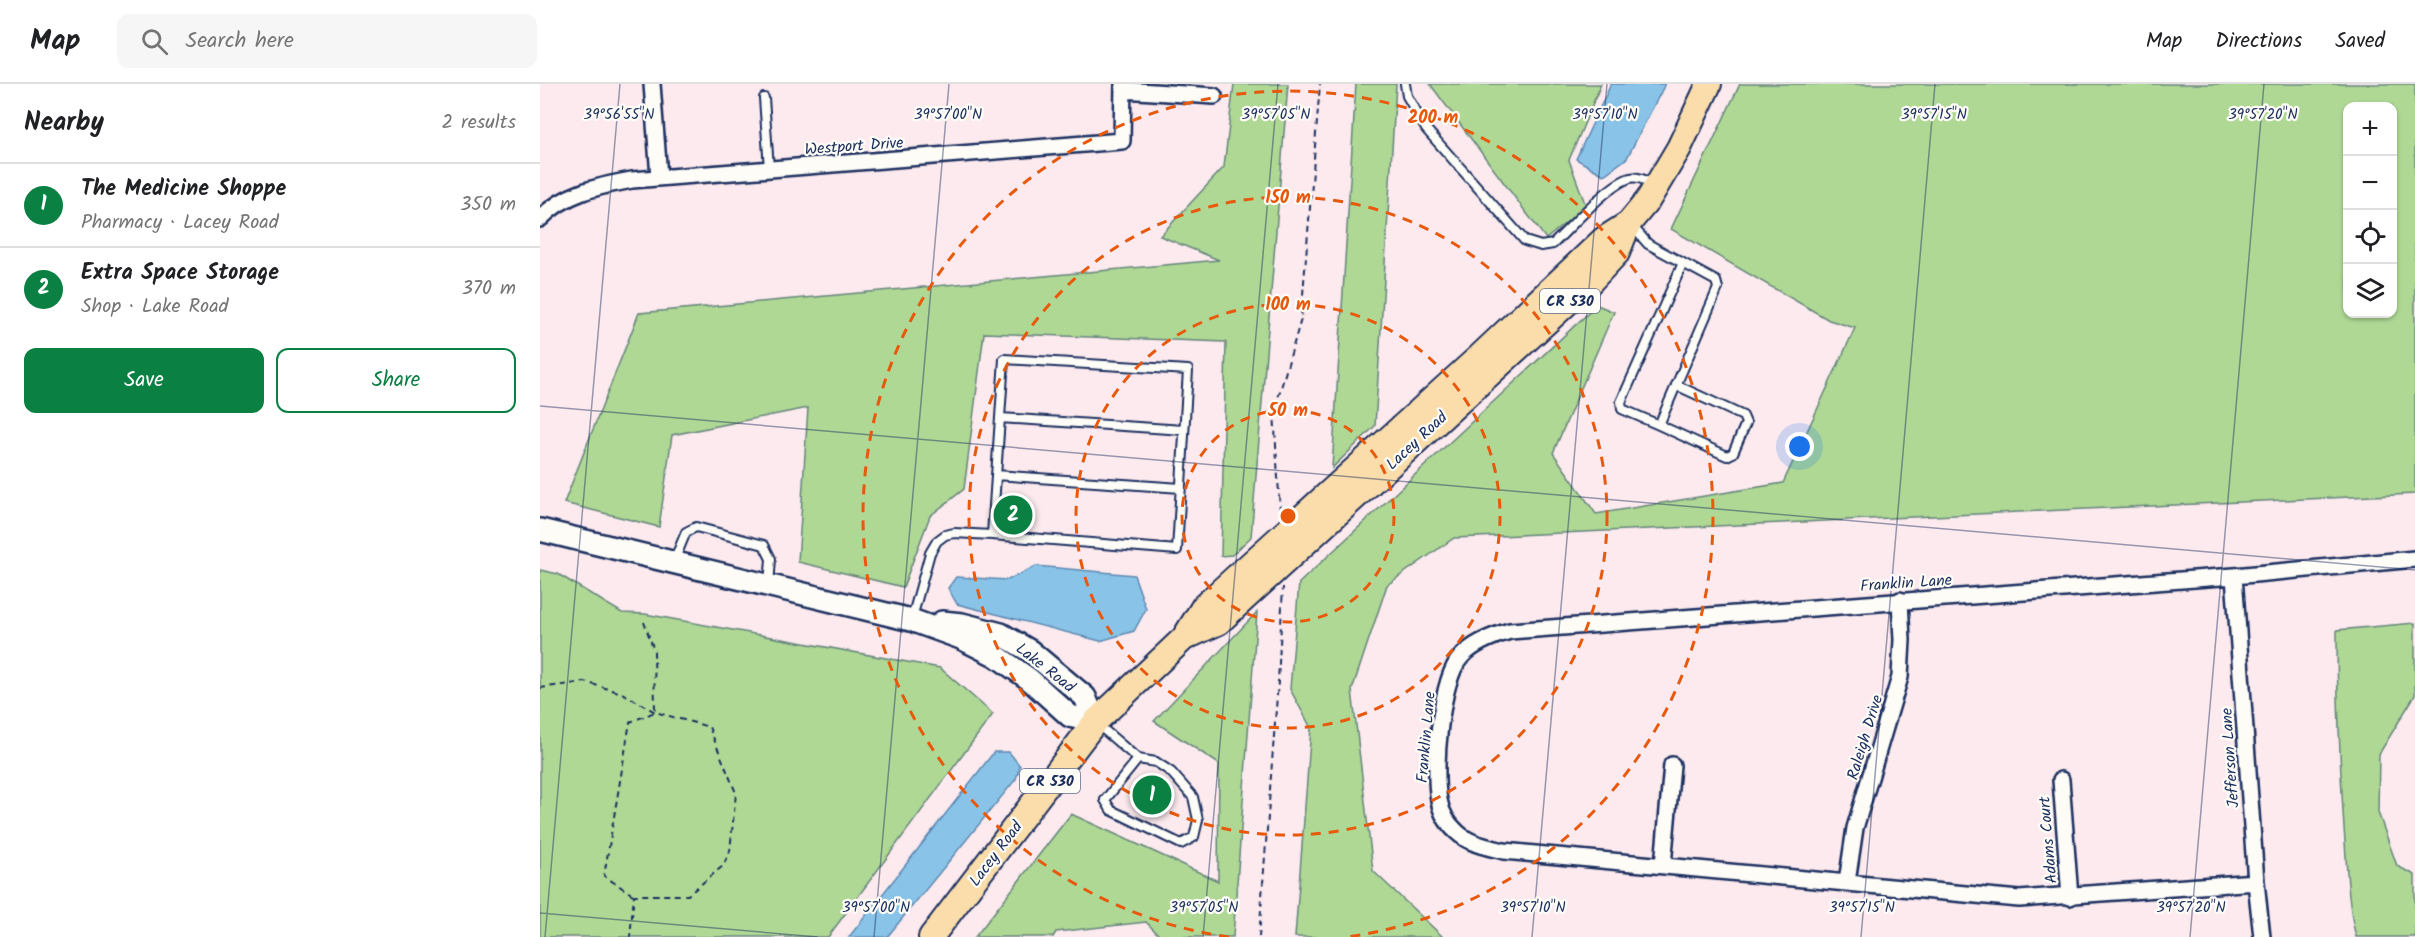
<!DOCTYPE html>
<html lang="en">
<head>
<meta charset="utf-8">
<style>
  :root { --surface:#fff; --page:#f6f6f6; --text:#202124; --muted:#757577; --line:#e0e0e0; --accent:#0b8043 }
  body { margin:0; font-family:Kalam,sans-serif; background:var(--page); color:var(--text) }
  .controls { position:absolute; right:18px; top:18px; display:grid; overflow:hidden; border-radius:12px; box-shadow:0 2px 4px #0004 }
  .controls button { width:54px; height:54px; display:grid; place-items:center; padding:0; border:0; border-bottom:2px solid var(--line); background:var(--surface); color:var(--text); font:30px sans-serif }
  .you { position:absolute; left:1260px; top:363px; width:21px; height:21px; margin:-15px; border:4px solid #fff; border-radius:50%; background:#1a73e8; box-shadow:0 0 0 9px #1a73e833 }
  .badge { display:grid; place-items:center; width:39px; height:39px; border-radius:50%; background:var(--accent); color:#fff; font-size:20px; font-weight:700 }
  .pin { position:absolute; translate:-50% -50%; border:3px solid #fff; box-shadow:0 2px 6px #0006 }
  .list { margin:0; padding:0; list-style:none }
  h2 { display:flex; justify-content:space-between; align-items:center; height:78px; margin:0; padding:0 24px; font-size:26px }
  h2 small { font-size:20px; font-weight:400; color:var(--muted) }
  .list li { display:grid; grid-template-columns:39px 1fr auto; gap:18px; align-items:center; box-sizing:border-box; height:84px; padding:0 24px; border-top:2px solid var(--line) }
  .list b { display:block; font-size:22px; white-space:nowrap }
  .list p { margin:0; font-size:20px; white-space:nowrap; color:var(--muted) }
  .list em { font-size:20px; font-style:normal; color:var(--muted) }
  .actions { display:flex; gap:12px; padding:18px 24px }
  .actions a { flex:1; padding:14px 0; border:2px solid var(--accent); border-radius:12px; text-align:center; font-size:21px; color:var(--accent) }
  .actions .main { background:var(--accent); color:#fff }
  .icon { flex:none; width:33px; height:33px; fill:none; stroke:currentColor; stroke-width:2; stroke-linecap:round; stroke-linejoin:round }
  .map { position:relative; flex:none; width:1875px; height:853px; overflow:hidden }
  header { display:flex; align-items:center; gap:36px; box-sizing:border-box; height:84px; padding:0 30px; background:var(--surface); border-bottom:2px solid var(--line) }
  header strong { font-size:28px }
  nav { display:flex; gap:33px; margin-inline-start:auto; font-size:21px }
  .search { width:420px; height:54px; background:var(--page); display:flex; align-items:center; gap:15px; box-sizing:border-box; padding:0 21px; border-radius:12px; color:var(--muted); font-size:22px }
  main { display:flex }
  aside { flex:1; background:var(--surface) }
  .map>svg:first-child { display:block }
  .green { fill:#afd895; stroke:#65847a; stroke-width:1.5; fill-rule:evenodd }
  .water { fill:#89c4e8; stroke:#5d88b1; stroke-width:1.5 }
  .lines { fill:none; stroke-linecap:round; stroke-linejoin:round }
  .lane-casing { stroke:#1b2f5e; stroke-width:12 }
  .street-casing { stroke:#1b2f5e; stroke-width:20 }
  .secondary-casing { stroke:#1b2f5e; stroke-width:26 }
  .primary-casing { stroke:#1b2f5e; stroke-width:28 }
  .path { stroke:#1b2f5e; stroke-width:2; stroke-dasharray:6 4.5; stroke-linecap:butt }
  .lane { stroke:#fdfcf7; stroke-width:8 }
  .street { stroke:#fdfcf7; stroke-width:15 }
  .secondary { stroke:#fdfcf7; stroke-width:21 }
  .primary { stroke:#faddab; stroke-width:24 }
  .ticks { fill:none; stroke:#1b2f5e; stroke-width:1.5; stroke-opacity:0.45 }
  .ring { fill:none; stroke:#e8590c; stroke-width:3; stroke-dasharray:10 8 }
  .labels { text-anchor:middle; stroke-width:4.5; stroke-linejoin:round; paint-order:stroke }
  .shield { fill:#fdfcf7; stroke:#5f6c8c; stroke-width:1.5 }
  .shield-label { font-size:15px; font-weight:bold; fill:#1b2f5e }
  .street-label { font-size:16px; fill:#1b2f5e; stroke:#fdfcf7 }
  .ticks-label { font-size:15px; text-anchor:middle; fill:#1b2f5e; stroke:#fdfcf7; stroke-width:4.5; stroke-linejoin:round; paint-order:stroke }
  .centre { fill:#e8590c; stroke:#fdfcf7; stroke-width:3 }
  .ring-label { font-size:18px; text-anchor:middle; font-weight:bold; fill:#e8590c; stroke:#fdfcf7; stroke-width:4.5; stroke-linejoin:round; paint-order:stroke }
</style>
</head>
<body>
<header>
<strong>Map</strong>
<div class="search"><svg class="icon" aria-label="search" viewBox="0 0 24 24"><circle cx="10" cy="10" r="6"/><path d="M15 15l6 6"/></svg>Search here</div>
<nav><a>Map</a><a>Directions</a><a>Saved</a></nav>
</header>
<main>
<aside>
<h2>Nearby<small>2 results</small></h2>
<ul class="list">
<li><span class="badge">1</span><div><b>The Medicine Shoppe</b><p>Pharmacy · Lacey Road</p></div><em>350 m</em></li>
<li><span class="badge">2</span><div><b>Extra Space Storage</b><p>Shop · Lake Road</p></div><em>370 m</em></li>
</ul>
<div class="actions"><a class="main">Save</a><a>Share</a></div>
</aside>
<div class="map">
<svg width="1875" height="853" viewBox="0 0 1875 853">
  <rect width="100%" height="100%" fill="#fceaee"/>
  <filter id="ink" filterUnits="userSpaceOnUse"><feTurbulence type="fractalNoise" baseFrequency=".0167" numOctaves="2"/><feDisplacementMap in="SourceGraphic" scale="12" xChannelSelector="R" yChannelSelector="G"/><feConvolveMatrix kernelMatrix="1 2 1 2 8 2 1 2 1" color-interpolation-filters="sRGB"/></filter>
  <g filter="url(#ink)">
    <path class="green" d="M694,0H748L711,453L692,471L681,472L686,258L444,249L424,405L390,432L363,503L258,478L268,324L132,351L119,443L24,419L99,229L679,176L620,152L684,83Z
      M816,0H856L835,342L792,384Z
      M890,0H1061L1029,76L1046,122L1006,155Z
      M1200,0H1875V410L914,454L847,501L812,606L833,787L903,853H755L771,644L750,605L759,499L1057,221L1074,228L1013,369L1056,430L1243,399L1315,244L1289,236L1131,145ZM1808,22H1852V230H1808Z
      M0,486L18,490L82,529L105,530L400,584L453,630L288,853H0Z
      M717,528L693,853H621L606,838L516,848L513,853H435L531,730L678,797L679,680L614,637Z
      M1875,539V611L1839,670L1838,728L1857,782L1875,791V853H1816C1807,817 1807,780 1804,744C1800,678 1797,612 1797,546Z"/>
    <path class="water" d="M1071,0H1125L1087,74L1064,91L1036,75Z
      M496,482L594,491L606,525L594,547L560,557L417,520L408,504L416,493L468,496Z
      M454,668H469L480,682L476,695L347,853H309Z"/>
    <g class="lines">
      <g class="lane-casing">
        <path id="lane" d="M865,0L867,12L886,45L985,157L1001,162L1013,160C1031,143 1065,104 1087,95C1096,91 1105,96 1113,100
          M224,14L229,85
          M1092,142L1108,160L1176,197L1178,204L1119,341L1082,325L1081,318L1143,179
          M460,334L644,346
          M1119,341L1187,372L1193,369L1206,339L1203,332L1136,301
          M456,391L641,404
          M134,477L146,448L156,443L224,461L231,475L229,501
          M372,534L390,469L397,457L405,451L414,449L452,451L637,466L648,286L464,275L452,451
          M556,639L598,675L616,678L631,688L653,713L658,736L654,753L641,760L571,726L565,716L598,675"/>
      </g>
      <g class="street-casing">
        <path id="street" d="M112,0L119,93
          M583,6L674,12
          M0,135C24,109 59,102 92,96L582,57L583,0
          M1694,492L1716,798L1722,853
          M1521,696L1530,813
          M1123,781L1132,681
          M1307,798L1315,744L1360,593L1362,556L1360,516
          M1716,798L1479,815L964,767C948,763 929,760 917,748C908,740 901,728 899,716C893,687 900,595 921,573C934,559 952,552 970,547L1694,492L1875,475"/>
      </g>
      <g class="secondary-casing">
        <path id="secondary" d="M0,446L371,536L421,554L455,571L489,595L530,632L555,638
          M402,538L422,540L461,550L490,567L545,613L555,638"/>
      </g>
      <g class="primary-casing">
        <path id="primary" d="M644,554L679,538L1049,199L1077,169L1089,139
          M391,853L555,638L644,554L664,522L941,271L1064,155L1089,139L1108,116L1139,64L1169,0"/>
      </g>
      <path class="path" d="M740,427L734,328L761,235L780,0
        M0,604L45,598L82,609L115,628L169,643L196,709L190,767L183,782L148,811H94L90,853
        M93,811L64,792L90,638L115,628L114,566L104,538
        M719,853L738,598L743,503"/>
      <use href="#lane" class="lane"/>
      <use href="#street" class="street"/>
      <use href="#secondary" class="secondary"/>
      <use href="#primary" class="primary"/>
    </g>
  </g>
  <path class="ticks" d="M0,322L1875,486M0,829L278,853M5,853L80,0M334,853L409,0M663,853L738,0M992,853L1067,0M1321,853L1395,0M1650,853L1724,0"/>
  <g class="ring">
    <circle cx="748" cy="432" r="106"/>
    <circle cx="748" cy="432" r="212"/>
    <circle cx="748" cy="432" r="319"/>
    <path d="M689 853A425 425 0 1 1 807 853"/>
  </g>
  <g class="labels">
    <g class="shield">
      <rect x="1000" y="205" width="60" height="24" rx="4.5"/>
      <rect x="480" y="685" width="60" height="24" rx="4.5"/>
    </g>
    <g class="shield-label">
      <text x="1030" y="222">CR 530</text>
      <text x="510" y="702">CR 530</text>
    </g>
    <g class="street-label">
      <text transform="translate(314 61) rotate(-4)" y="6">Westport Drive</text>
      <text transform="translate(876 356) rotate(-43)" y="6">Lacey Road</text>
      <text transform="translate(1366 498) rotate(-4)" y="6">Franklin Lane</text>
      <text transform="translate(506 583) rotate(38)" y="6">Lake Road</text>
      <text transform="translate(885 653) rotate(-85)" y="6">Franklin Lane</text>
      <text transform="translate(1324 653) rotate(-73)" y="6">Raleigh Drive</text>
      <text transform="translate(1689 674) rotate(-94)" y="6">Jefferson Lane</text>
      <text transform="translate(1507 756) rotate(-95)" y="6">Adams Court</text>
      <text transform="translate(455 769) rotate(-53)" y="6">Lacey Road</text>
    </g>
  </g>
  <g class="ticks-label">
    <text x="79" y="35">39°56'55"N</text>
    <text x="408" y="35">39°57'00"N</text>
    <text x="736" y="35">39°57'05"N</text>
    <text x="1065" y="35">39°57'10"N</text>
    <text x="1394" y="35">39°57'15"N</text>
    <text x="1723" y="35">39°57'20"N</text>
    <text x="336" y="828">39°57'00"N</text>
    <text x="664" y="828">39°57'05"N</text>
    <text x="993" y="828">39°57'10"N</text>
    <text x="1322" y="828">39°57'15"N</text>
    <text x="1651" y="828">39°57'20"N</text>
  </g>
  <circle cx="748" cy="432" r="9" class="centre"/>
  <g class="ring-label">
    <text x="893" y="39">200 m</text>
    <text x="748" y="119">150 m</text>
    <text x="748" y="226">100 m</text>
    <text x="748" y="332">50 m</text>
  </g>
</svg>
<div class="controls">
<button>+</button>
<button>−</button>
<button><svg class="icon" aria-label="locate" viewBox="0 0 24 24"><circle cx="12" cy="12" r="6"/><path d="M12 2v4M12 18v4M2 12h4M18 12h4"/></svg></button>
<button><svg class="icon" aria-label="layers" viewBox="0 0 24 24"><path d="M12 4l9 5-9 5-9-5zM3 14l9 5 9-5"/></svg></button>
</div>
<div class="you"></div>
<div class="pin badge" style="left:612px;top:711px">1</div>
<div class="pin badge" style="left:473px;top:431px">2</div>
</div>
</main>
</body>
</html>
